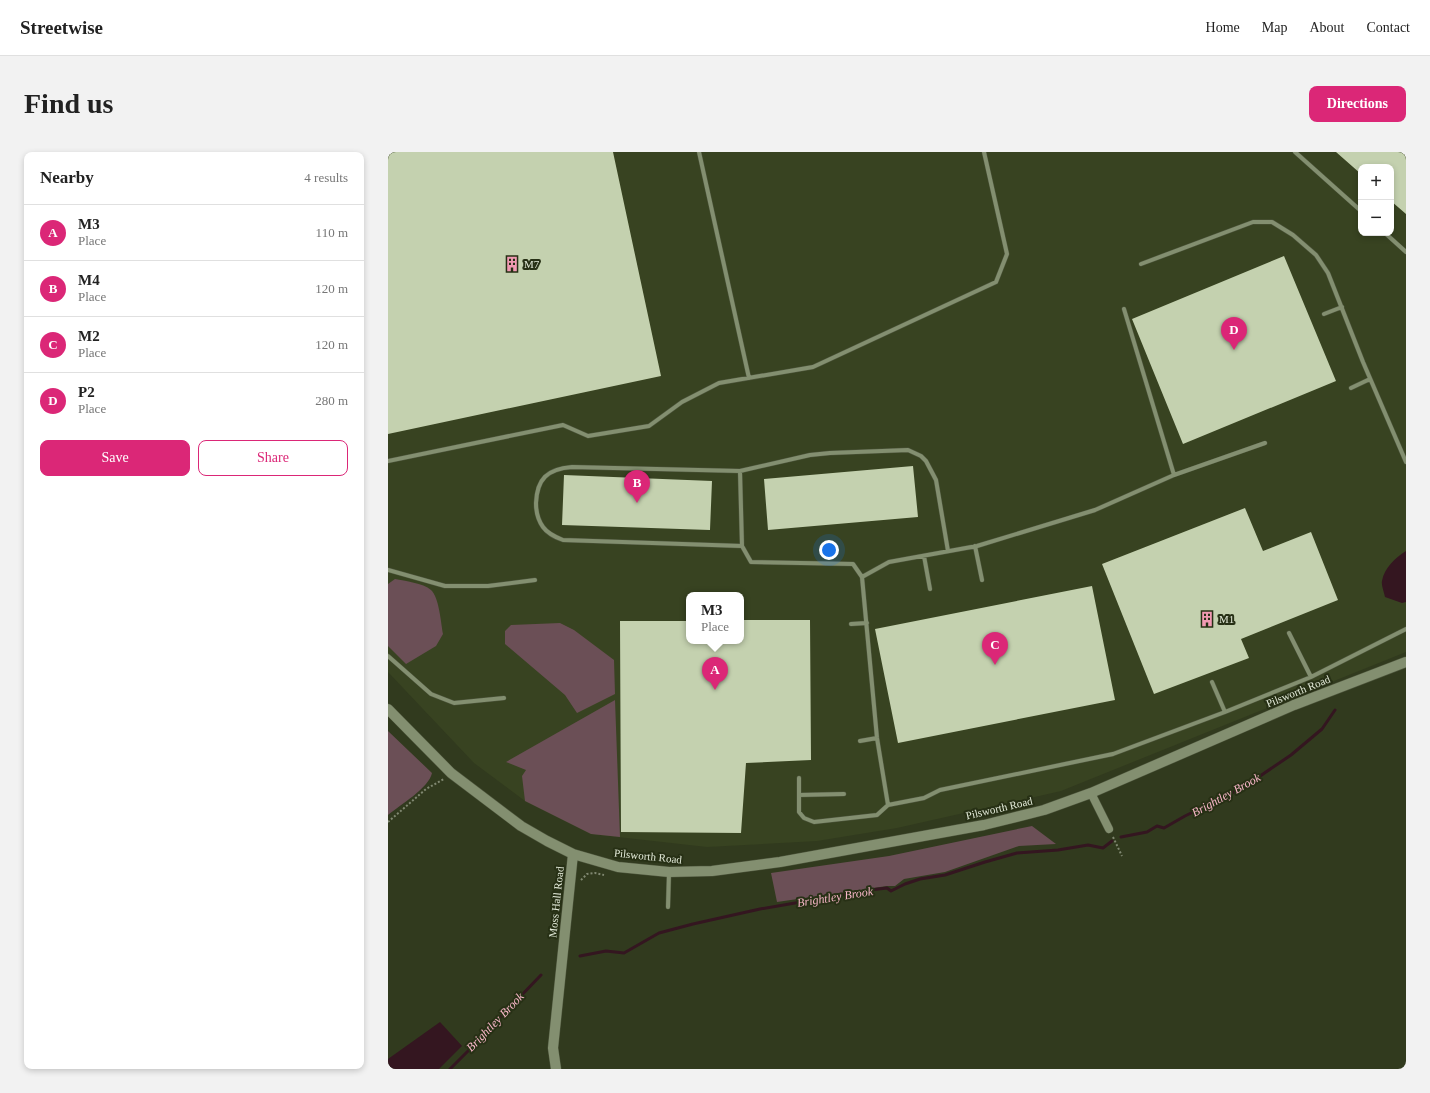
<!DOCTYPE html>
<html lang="en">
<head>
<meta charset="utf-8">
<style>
  :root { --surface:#fff; --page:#f2f2f2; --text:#222; --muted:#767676; --line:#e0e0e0; --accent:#db2777 }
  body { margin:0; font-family:Georgia,serif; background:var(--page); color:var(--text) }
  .controls { position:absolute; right:12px; top:12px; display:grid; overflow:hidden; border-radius:8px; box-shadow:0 2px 6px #0003 }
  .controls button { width:36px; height:36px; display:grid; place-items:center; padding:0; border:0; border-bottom:1px solid var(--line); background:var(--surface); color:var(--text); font:20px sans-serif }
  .you { position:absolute; left:441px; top:398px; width:14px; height:14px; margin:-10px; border:3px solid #fff; border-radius:50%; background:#1a73e8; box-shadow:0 0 0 6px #1a73e833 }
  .badge { display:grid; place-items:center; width:26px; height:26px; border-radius:50%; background:var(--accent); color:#fff; font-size:13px; font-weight:700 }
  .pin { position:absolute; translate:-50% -33px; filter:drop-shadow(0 1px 2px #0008) }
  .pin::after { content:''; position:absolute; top:21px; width:14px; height:12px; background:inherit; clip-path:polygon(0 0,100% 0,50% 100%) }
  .popup { position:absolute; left:298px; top:440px; width:58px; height:52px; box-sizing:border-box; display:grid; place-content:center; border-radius:8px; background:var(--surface); filter:drop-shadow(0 1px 3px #0005); font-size:13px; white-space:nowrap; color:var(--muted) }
  .popup b { font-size:15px; color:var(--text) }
  .popup::after { content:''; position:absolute; left:50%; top:100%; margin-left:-8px; border:8px solid transparent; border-top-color:var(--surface) }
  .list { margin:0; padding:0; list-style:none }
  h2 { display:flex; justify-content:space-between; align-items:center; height:52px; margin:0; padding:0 16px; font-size:17px }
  h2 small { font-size:13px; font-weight:400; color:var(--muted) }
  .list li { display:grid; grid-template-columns:26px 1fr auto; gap:12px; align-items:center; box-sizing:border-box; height:56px; padding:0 16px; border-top:1px solid var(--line) }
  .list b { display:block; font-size:15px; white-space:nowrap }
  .list p { margin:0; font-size:13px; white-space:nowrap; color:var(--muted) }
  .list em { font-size:13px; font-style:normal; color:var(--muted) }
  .actions { display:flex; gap:8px; padding:12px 16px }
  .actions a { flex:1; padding:9px 0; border:1px solid var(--accent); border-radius:8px; text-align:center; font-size:14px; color:var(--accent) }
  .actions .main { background:var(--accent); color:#fff }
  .map { position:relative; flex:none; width:1018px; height:917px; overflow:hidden; border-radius:8px }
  header { display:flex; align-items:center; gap:24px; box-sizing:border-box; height:56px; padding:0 20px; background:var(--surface); border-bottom:1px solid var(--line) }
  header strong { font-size:19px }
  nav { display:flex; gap:22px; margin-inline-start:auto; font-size:14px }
  .intro { display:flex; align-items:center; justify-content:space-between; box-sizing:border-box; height:96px; padding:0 24px }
  h1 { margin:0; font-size:28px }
  .button { padding:10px 18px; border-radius:8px; background:var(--accent); color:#fff; font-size:14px; font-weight:700 }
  main { display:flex; gap:24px; padding:0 24px }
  aside { flex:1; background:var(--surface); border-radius:8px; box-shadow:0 2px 6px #0003 }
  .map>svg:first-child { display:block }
  .built { fill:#384321; fill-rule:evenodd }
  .green { fill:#6b4f56 }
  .water { fill:#341620 }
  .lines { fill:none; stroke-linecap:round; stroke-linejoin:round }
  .stream { stroke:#341620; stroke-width:3 }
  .building { fill:#c4d1af }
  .service-casing { stroke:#4e563d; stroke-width:5 }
  .minor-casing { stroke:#4e563d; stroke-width:9 }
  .tertiary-casing { stroke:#4e563d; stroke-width:11 }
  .path { stroke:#808871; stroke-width:2; stroke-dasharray:2 2; stroke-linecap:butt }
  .service { stroke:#838f70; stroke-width:4 }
  .minor { stroke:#838f70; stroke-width:8 }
  .tertiary { stroke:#838f70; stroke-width:10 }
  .labels { text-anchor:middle; stroke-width:4; stroke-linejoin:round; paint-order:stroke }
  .poi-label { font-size:11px; fill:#e4ebda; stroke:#273015; text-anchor:start }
  .street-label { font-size:11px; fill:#e4ebda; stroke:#273015 }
  .water-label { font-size:12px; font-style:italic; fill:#fab8ca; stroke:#273015 }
</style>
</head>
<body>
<header>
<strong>Streetwise</strong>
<nav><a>Home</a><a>Map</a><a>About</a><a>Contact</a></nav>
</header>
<div class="intro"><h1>Find us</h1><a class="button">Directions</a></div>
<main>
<aside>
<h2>Nearby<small>4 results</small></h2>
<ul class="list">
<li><span class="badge">A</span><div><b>M3</b><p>Place</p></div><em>110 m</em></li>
<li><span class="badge">B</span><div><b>M4</b><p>Place</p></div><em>120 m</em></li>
<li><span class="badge">C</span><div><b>M2</b><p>Place</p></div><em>120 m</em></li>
<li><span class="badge">D</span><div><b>P2</b><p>Place</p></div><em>280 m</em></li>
</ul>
<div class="actions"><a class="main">Save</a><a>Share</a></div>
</aside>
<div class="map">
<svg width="1018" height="917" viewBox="0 0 1018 917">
  <rect width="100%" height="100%" fill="#313a1e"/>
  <path class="built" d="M0,0H1018V500L673,639L509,676L429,689L319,695L203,682L137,649L86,611L0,520ZM973,15H1003V81H973ZM301,443H353V489H301Z"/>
  <path class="green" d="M7,427C17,429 35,431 43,438C51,445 53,471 55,482L48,494L18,512L0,494V432Z
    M172,471L186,478L226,508L227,542L189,561L177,543L117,492V479L123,473Z
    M227,548L232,685L203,682L137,649L134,624L138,618L118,610Z
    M0,579L44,621C41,636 12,653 0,663Z
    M644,674L668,692L631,694L557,720L516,727L507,734H499L389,750L383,721L501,704Z"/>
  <path class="water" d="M1018,399V450L1014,451L997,445C996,440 993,433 994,429C996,416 1008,405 1018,399Z
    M52,870L74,894L51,917H0V907Z"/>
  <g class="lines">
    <path class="stream" d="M733,685L759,680L769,674L776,676L797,664L856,635L903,603L934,577L947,558
      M192,804L218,799L236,801L271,781L305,772L372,757L482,738L499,736L503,739L517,732L532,727L557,723L597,710L629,701L670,698L700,693L715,696L724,689
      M62,917L83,896L153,823"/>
  </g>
  <path class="building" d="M0,0H225L273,224L0,282Z
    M948,0H1018V62L1003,49V15H973V22Z
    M896,104L948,229L795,292L744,167Z
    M525,314L530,365L380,378L376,327Z
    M176,323L324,329L322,378L174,373Z
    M857,356L875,399L923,380L950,448L853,487L861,506L766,542L714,412Z
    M704,434L727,548L510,591L487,477Z
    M353,468H422L423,608L358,611L353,681L233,680L232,469H301V489H353Z"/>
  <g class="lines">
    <g class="service-casing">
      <path id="service" d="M311,0L361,226
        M907,0L973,59
        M997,81L1018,100
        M753,112L865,70H884L905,83L928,103L940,121L975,210L1018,310
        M736,157L786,323
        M936,162L954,155
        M963,236L982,227
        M0,309L175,273L200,284L261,274L294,250L331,231L425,215L608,130L619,102L596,0
        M352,319L354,394L363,410L465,412L474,425L489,586L500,653L536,646L552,638L725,602L837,560L923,525L1018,477
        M354,394L175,388C167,385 160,382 155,375C150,368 148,359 148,351C149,327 159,317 184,315L352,319L422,303L442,301L520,298L533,304L538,309L548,328L560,399
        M587,394L594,428
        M536,404L542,437
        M0,418L57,434H100L147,428
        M474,425L501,410L589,394L707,358L786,323L877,291
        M463,472L479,471
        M901,481L923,525
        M0,504L43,542L66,551L116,546
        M824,530L837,560
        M472,589L489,586
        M411,626V660L416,666L426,670L489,663L500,653
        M411,643L456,642
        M280,755L281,721"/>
    </g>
    <g class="minor-casing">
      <path id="minor" d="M703,641L721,677"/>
    </g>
    <g class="tertiary-casing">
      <path id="tertiary" d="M0,557L63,621L133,674L159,689L185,702L230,715L281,720L324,719L392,710L596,673L656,658L703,641L906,553L1018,510
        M168,917L165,896L185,702"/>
    </g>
    <path class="path" d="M0,670L38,637L56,627
      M725,685L734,704
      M193,728L199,722L207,721L216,723"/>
    <use href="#service" class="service"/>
    <use href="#minor" class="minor"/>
    <use href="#tertiary" class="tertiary"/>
  </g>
  <defs>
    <g id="building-bare" transform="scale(1.2)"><path d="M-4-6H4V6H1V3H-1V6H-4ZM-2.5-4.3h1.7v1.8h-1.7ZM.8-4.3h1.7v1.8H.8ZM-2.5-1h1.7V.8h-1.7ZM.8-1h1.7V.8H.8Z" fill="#f19ab3" stroke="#273015" stroke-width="2.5" paint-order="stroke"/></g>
  </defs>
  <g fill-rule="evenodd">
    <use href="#building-bare" x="124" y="112"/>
    <use href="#building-bare" x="819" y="467"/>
  </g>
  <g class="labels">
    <g class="poi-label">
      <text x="136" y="116">M7</text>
      <text x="831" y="471">M1</text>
    </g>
    <g class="street-label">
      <text transform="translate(910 539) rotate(-22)" y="4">Pilsworth Road</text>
      <text transform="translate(611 656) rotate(-13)" y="4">Pilsworth Road</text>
      <text transform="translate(260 704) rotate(6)" y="4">Pilsworth Road</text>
      <text transform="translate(168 750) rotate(-84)" y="4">Moss Hall Road</text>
    </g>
    <g class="water-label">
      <text transform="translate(838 643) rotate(-29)" y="4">Brightley Brook</text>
      <text transform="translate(447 745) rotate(-9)" y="4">Brightley Brook</text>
      <text transform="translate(107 870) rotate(-46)" y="4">Brightley Brook</text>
    </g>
  </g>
</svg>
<div class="controls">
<button>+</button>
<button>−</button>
</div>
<div class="you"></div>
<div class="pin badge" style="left:327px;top:538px">A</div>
<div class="popup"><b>M3</b>Place</div>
<div class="pin badge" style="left:249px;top:351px">B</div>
<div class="pin badge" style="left:607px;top:513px">C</div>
<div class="pin badge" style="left:846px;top:198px">D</div>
</div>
</main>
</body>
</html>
